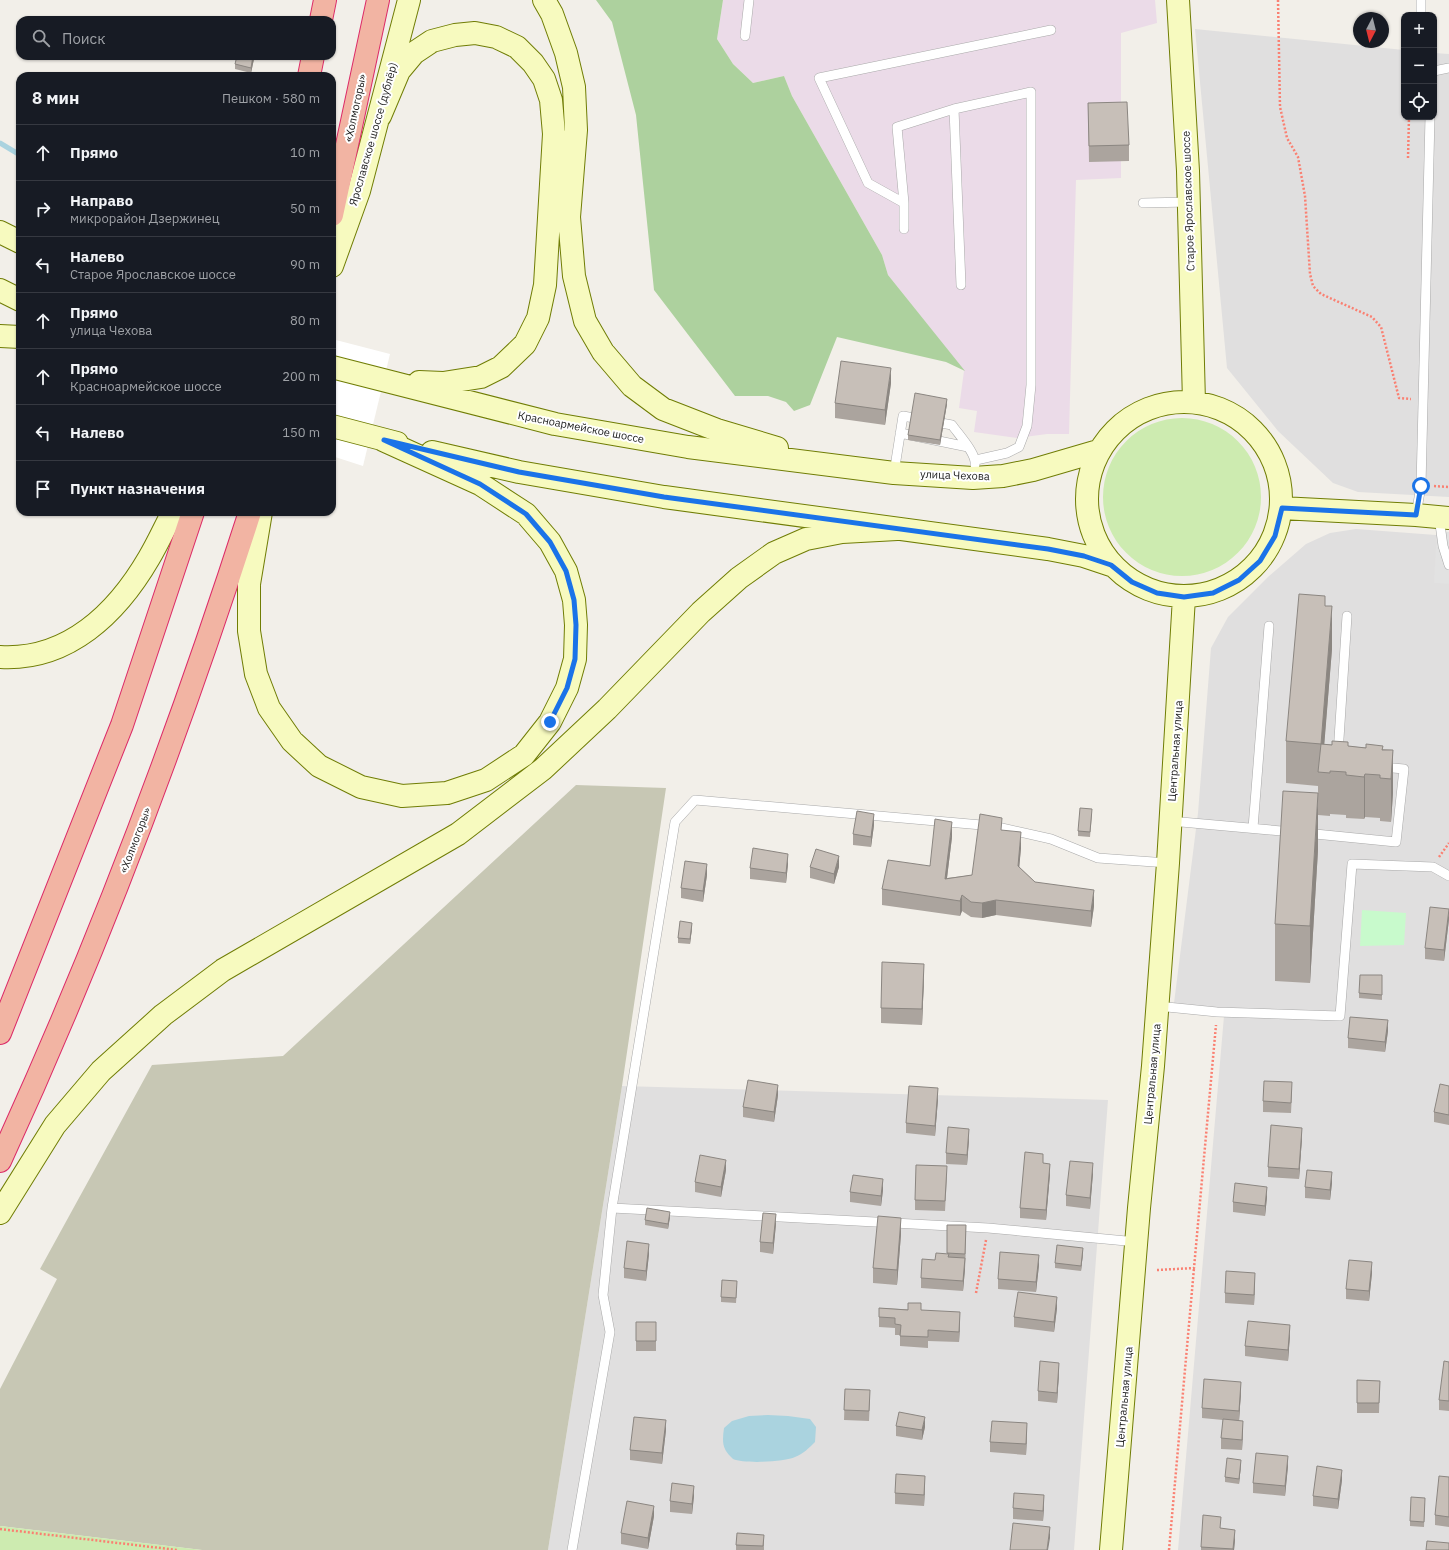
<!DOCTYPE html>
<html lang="ru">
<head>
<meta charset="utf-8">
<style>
  :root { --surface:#171b24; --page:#20242c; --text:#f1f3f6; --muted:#9ea1a6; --line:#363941 }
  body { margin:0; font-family:"IBM Plex Sans",sans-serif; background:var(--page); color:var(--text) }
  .controls { position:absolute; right:12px; top:12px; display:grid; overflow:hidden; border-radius:8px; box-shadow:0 1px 3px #0004 }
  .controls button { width:36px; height:36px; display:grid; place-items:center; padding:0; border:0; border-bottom:1px solid var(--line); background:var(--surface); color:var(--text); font:20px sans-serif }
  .compass { position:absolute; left:1353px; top:12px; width:36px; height:36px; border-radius:50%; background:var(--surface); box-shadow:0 1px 3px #0004; rotate:187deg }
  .stop { position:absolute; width:12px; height:12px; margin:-9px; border:3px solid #1a73e8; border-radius:50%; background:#fff }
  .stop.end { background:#1a73e8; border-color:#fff; box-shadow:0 1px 4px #0008 }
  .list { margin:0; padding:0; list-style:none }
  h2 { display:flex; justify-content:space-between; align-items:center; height:52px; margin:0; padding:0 16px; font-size:17px }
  h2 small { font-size:13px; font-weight:400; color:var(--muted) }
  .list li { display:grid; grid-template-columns:26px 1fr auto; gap:12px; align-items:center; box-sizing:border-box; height:56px; padding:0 16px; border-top:1px solid var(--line) }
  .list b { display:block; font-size:15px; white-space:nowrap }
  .list p { margin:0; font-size:13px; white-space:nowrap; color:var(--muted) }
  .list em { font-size:13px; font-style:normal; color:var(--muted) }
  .icon { flex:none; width:22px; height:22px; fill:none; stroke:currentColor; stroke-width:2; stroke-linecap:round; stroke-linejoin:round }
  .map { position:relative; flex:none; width:1449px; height:1550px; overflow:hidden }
  .search { position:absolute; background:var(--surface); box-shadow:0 1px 3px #0004; left:16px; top:16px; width:320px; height:44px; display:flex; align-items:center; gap:10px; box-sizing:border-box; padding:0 14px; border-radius:12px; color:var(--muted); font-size:15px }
  .panel { position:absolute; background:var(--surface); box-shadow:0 1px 3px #0004; left:16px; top:72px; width:320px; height:444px; border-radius:12px }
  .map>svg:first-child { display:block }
  .residential { fill:#e0dfdf }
  .industrial { fill:#ebdbe8 }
  .construction { fill:#c7c7b4 }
  .grass { fill:#cdebb0 }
  .forest { fill:#add19e }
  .park { fill:#c8facc }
  .parking { fill:#e2e2e2 }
  .water { fill:#aad3df }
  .pier { fill:#fff }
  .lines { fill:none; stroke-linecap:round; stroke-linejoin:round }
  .stream { stroke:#aad3df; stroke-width:5 }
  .service-casing { stroke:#a9a9a9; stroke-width:10 }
  .secondary-casing { stroke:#707d05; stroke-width:24 }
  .trunk-casing { stroke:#dc2a67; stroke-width:24 }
  .path { stroke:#fa8072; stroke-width:2.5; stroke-dasharray:2 2; stroke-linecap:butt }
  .service { stroke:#fff; stroke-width:9 }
  .secondary { stroke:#f7fabf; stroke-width:22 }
  .trunk { stroke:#f2b4a3; stroke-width:22 }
  .wall { fill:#aba49e }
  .shaded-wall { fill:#8b8681 }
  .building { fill:#c7bfb8; stroke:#8b8681 }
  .route { stroke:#1a73e8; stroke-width:5 }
  .labels { text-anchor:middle; stroke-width:4; stroke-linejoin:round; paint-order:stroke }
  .street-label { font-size:11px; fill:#222; stroke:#fff }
</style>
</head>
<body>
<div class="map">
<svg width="1449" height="1550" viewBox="0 0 1449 1550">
  <rect width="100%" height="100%" fill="#f2efe9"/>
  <path class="residential" d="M1195,29L1404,50V117H1434V53L1449,54V497L1358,492L1333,483L1278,431L1227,368Z
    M1356,529L1449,536V1550H1178L1224,1016L1173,1011L1198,813L1211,648L1228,617L1269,576L1306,544L1330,533Z
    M622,1086L1108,1100L1074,1550H548Z"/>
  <path class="industrial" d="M723,0H1155L1157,23L1121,33V178L1076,180L1069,434H1047L1017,438L974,432L977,411L959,408L964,371L888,275L882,255L792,96L784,76L753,83L733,64L717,39Z"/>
  <path class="construction" d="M576,785L666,788L622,1086L548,1550H202L0,1526V1389L57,1279L40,1269L152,1065L283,1056Z"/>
  <path class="grass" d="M1103 497a79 79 0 1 1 158 0a79 79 0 1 1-158 0Z
    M0,1526L202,1550H0Z"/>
  <path class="forest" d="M596,0H723L717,39L733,64L753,83L784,76L792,96L882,255L888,275L965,371L946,362L837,337L810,405L794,411L786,402L768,396H735L654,290L636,115L612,22Z"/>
  <path class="park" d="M1362,910L1406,913L1404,945L1360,946Z"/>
  <path class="parking" d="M1437,531L1449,532V584L1434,583Z"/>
  <path class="water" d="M768,1415L788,1416L810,1419L816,1427L815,1442C809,1448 803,1454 795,1457C785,1462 744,1464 733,1459C731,1457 726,1452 725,1449C722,1443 723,1435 724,1428L732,1421L749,1416Z"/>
  <path class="pier" d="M332,339L390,354L363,466L332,456Z"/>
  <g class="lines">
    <path class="stream" d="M0,143L20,155"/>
    <g class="service-casing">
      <path id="service" d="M1421,0V15
        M745,36L749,0
        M1434,71L1449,68
        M954,109L961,285
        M904,203L868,183L819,78L1051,30
        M1143,203L1189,202
        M904,229V203L897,127L954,109L1031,92V385L1027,426L1019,447L1007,453L976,460
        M900,433L968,447
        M894,473L903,416L952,425C959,435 977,454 975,465
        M1416,515L1421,486L1430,117
        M1439,517L1443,546L1449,565
        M1338,754L1347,616
        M1170,821L1293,832
        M1253,828L1269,626
        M1305,833L1396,842L1404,769L1382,767
        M1157,1006L1217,1012L1340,1016L1352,864L1433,867L1449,876
        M612,1208L988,1228L1137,1242
        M572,1550L610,1332L603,1295L612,1208L675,822L695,800L993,826L1051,839L1098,858L1168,863"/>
    </g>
    <g class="secondary-casing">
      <path id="secondary" d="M544,0L552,14L566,53L574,87L576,130L569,217L574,276L585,321L603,352L632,386L663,409L717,430L777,448
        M1178,0L1188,171L1194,402
        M380,116L399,71L414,53L432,41L455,35L475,33L496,37L517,47L533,63L544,79L551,100L554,134L545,285L538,318L525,344L501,367L481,377L443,383L419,382
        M0,232L20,242
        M332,266L359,191L409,0
        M0,290L20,300
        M0,336L20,337
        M332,367L555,424L688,447L894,473L973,478L1003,476L1033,470L1098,451
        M1087 499a97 97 0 1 1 194 0a97 97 0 1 1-194 0Z
        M332,426L397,443
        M432,452L519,472L664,497L1048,549L1084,556L1111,565
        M1281,508L1416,515L1449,518
        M261,512L249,584V631L256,674L269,708L292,741L319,766L361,787L402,796L447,793L486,780L524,755L550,722L567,688L575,659L576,625L574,600L566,571L550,542L526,514L480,484L383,440
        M0,657C68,661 117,613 149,558C158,543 165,527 173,512
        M0,1213L55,1125L101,1071L163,1015L223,970L458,834L543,769L607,709L701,612L739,578L774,553L806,539L842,532L897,529
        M1111,1550L1139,1208L1153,1066L1168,863L1184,597"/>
    </g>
    <g class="trunk-casing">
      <path id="trunk" d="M321,20L325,0
        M309,76L313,56
        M332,215L378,0
        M0,1033L122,725L193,512
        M0,1161C97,950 179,733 250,512"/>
    </g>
    <path class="path" d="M1278,0L1280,107L1287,138L1298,157L1305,196L1310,274L1313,286L1321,294L1372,317L1381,327L1399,398L1411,399
      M1408,158L1409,117
      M1434,486L1449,487
      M1439,857L1449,843
      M1157,1270L1194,1268L1216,1025
      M976,1293L986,1240
      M0,1529L177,1550
      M1169,1550L1194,1268"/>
    <use href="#service" class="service"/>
    <use href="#secondary" class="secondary"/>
    <use href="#trunk" class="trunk"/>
  </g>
  <path class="wall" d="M254,56V59L251,73L235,69V64Z
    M1088,103L1129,145V161L1089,162Z
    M891,383L885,425L835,418V403Z
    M947,404L940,445L908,440V435Z
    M1325,606L1332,649L1324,744L1393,750V793L1391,822L1380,821V818L1365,817L1364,819L1346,818V815L1330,814V816L1318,815V786L1286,783V741Z
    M1092,814L1090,837L1078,836V831Z
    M874,825L871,847L853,845V834Z
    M1002,830L1021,848L1019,867L1035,882L1094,906L1091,927L996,915L982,918L971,917L962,911L960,916L882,905V889L930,866L952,837L947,878L972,875Z
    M1318,850L1310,983L1275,981V924Z
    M788,864L786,883L750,879V868Z
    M810,867H839L834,884L810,878Z
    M707,875L703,902L681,898V888Z
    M1449,919L1444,961L1425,959V948Z
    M692,928L690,944L678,943V938Z
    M1382,975V1000L1359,998V993Z
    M924,979L922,1025L881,1023V1008Z
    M1388,1031L1385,1052L1348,1048V1038Z
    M1449,1086V1125L1434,1122V1112Z
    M1292,1093L1291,1113L1263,1112V1101Z
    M778,1095L774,1122L743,1117V1107Z
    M938,1099L935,1136L906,1133V1123Z
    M1302,1138L1299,1179L1268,1177V1167Z
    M969,1139L967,1165L946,1164V1153Z
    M1043,1163L1050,1174L1046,1220L1020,1218V1208Z
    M726,1170L721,1197L695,1192V1182Z
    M1093,1173L1090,1209L1066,1206V1195Z
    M947,1176L945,1211L915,1210V1200Z
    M1332,1183L1330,1200L1305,1198V1187Z
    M883,1190L881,1206L850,1202V1192Z
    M1267,1197L1265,1216L1233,1212V1202Z
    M670,1217L668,1229L645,1225V1220Z
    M776,1224L773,1254L760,1252V1242Z
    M947,1225H966L965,1269L963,1291L921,1288V1278L947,1254Z
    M901,1234L897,1285L873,1283V1268Z
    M1083,1253L1081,1271L1055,1268V1263Z
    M649,1254L646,1281L624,1278V1268Z
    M1039,1265L1036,1292L998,1289V1279Z
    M1372,1273L1369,1301L1346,1299V1289Z
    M1255,1283L1254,1305L1225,1303V1293Z
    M737,1286L736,1303L721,1302V1297Z
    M879,1308L921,1310L960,1323L959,1342L928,1341V1348L900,1346V1335H895V1328L879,1327Z
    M1057,1308L1054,1332L1014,1327V1317Z
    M636,1322H656V1351H636Z
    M1290,1335L1288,1361L1245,1356V1346Z
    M1449,1362V1411L1439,1410V1400Z
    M1059,1373L1057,1403L1038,1401V1391Z
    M1357,1380L1380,1381L1379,1413H1357Z
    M845,1389L870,1400L869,1421L844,1420Z
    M1241,1392L1239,1420L1243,1431L1242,1450L1221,1449V1438L1223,1420L1202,1418V1408Z
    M896,1426L925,1427L922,1440L896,1436Z
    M666,1430L662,1464L630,1460V1450Z
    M1027,1434L1026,1455L990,1452V1442Z
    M1241,1465L1239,1484L1225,1482V1477Z
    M1288,1466L1285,1496L1253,1493V1483Z
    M1449,1477V1527L1435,1525V1515Z
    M1342,1480L1338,1509L1313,1506V1496Z
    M925,1486L924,1506L895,1504V1493Z
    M694,1496L692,1514L670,1512V1501Z
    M1425,1503L1424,1527L1410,1526V1521Z
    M1044,1506L1043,1521L1013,1519V1508Z
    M654,1516L648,1549L621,1544V1533Z
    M1221,1529L1235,1540L1234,1550H1201V1547Z
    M764,1540V1550H736V1545Z"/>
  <path class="shaded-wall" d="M253,56L254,59L251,73V68Z
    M891,368V383L885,425V410Z
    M947,399V404L940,445V440Z
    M1332,606V649L1322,773L1321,744Z
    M1393,750V793L1391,822V779Z
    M1365,774V817L1364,819V777Z
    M1318,793V850L1310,983V926Z
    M874,814V825L871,847V837Z
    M952,822V837L945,894V879Z
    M1021,832V848L1018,881V866Z
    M788,854V864L786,883V873Z
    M839,856V867L834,884V874Z
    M707,864V875L703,902V891Z
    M1094,890V906L1091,927V911Z
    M962,895V911L960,916V901Z
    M996,900V915L982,918V903Z
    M1449,909V919L1444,961V950Z
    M692,923V928L690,944V939Z
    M924,964V979L922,1025V1009Z
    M1388,1020V1031L1385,1052V1042Z
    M778,1085V1095L774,1122V1112Z
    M938,1088V1099L935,1136V1126Z
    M1302,1128V1138L1299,1179V1169Z
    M969,1129V1139L967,1165V1155Z
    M726,1160V1170L721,1197V1187Z
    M1093,1163V1173L1090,1209V1198Z
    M1050,1164V1174L1046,1220V1210Z
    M1332,1172V1183L1330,1200V1190Z
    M883,1179V1190L881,1206V1196Z
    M1267,1187V1197L1265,1216V1206Z
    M670,1212V1217L668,1229V1224Z
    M776,1214V1224L773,1254V1243Z
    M901,1218V1234L897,1285V1270Z
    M966,1225L965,1269L963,1291V1281L965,1259Z
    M649,1244V1254L646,1281V1271Z
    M1083,1248V1253L1081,1271V1266Z
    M1039,1255V1265L1036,1292V1282Z
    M1372,1262V1273L1369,1301V1291Z
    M1255,1273V1283L1254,1305V1295Z
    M1057,1297V1308L1054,1332V1322Z
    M960,1312V1323L959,1342V1332Z
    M1290,1325V1335L1288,1361V1350Z
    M1059,1363V1373L1057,1403V1393Z
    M1241,1382V1392L1239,1421V1411Z
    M925,1417V1427L922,1440V1430Z
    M666,1420V1430L662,1464V1453Z
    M1243,1421V1431L1242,1450V1440Z
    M1027,1423V1434L1026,1455V1444Z
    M1288,1456V1466L1285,1496V1486Z
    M1241,1460V1465L1239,1484V1479Z
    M1342,1470V1480L1338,1509V1499Z
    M925,1476V1486L924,1506V1495Z
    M694,1486V1496L692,1514V1504Z
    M1044,1495V1506L1043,1521V1511Z
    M654,1506V1516L648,1549V1538Z
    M1050,1527V1538L1048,1550H1047Z
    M1235,1530V1540L1234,1550H1233Z"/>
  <path class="building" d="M237,56H253L251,68L235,64Z
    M1127,102L1129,145L1089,146L1088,103Z
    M841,361L891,368L885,410L835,403Z
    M915,393L947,399L940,440L908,435Z
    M1299,594L1325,596V606H1332L1321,744L1332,745V741L1348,742V746L1366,748V744L1383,746L1382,750H1393L1391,779L1380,778V775L1365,774L1364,777L1346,775V772L1330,771V773L1318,772L1321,744L1286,741Z
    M1283,791L1318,793L1310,926L1275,924Z
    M1080,808L1092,809L1090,832L1078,831Z
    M857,811L874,814L871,837L853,834Z
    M980,814L1002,818L1001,830L1021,832L1018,866L1035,882L1094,890L1091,911L996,900L982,903L971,902L962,895L960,901L882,889L888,860L930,866L935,819L952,822L945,879L972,875Z
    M753,848L788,854L786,873L750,868Z
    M816,849L839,856L834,874L810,867Z
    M685,861L707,864L703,891L681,888Z
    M1430,907L1449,909L1444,950L1425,948Z
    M680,921L692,923L690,939L678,938Z
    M882,962L924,964L922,1009L881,1008Z
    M1360,975H1382V995L1359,993Z
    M1350,1017L1388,1020L1385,1042L1348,1038Z
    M748,1080L778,1085L774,1112L743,1107Z
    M1264,1081L1292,1082L1291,1103L1263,1101Z
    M1440,1084L1449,1086V1115L1434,1112Z
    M909,1086L938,1088L935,1126L906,1123Z
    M1271,1125L1302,1128L1299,1169L1268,1167Z
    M948,1127L969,1129L967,1155L946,1153Z
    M1025,1152L1043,1154V1163L1050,1164L1046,1210L1020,1208Z
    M700,1155L726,1160L721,1187L695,1182Z
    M1070,1161L1093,1163L1090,1198L1066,1195Z
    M916,1165L947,1166L945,1201L915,1200Z
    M1307,1170L1332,1172L1330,1190L1305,1187Z
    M853,1175L883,1179L881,1196L850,1192Z
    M1235,1183L1267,1187L1265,1206L1233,1202Z
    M647,1208L670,1212L668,1224L645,1220Z
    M763,1213L776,1214L773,1243L760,1242Z
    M878,1216L901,1218L897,1270L873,1268Z
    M947,1225H966L965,1254L947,1253Z
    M627,1241L649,1244L646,1271L624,1268Z
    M1057,1245L1083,1248L1081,1266L1055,1263Z
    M1000,1252L1039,1255L1036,1282L998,1279Z
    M936,1253L949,1254L948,1257L965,1258L963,1281L921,1278L922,1259L935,1260Z
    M1349,1260L1372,1262L1369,1291L1346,1289Z
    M1226,1271L1255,1273L1254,1295L1225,1293Z
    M722,1280L737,1281L736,1298L721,1297Z
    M1018,1292L1057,1297L1054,1322L1014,1317Z
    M908,1303H921V1310L960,1312L959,1332L928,1330V1337L900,1336L901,1325L895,1324V1318L879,1317V1308L908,1310Z
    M1248,1321L1290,1325L1288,1350L1245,1346Z
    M636,1322H656V1341H636Z
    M1040,1361L1059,1363L1057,1393L1038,1391Z
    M1444,1361L1449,1362V1401L1439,1400Z
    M1204,1379L1241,1382L1239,1411L1202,1408Z
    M1357,1380L1380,1381L1379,1403H1357Z
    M845,1389L870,1390L869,1411L844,1410Z
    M899,1412L925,1417L922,1430L896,1426Z
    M634,1417L666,1420L662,1453L630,1450Z
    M1223,1419L1243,1421L1242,1440L1221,1438Z
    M992,1421L1027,1423L1026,1444L990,1442Z
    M1256,1453L1288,1456L1285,1486L1253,1483Z
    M1227,1458L1241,1460L1239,1479L1225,1477Z
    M1317,1466L1342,1470L1338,1499L1313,1496Z
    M896,1474L925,1476L924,1495L895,1493Z
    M1439,1476L1449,1477V1517L1435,1515Z
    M672,1483L694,1486L692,1504L670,1501Z
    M1014,1493L1044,1495L1043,1511L1013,1508Z
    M1411,1497L1425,1498L1424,1522L1410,1521Z
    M627,1501L654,1506L648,1538L621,1533Z
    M1203,1515L1221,1517L1220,1528L1235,1530L1233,1549L1201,1547Z
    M1013,1523L1050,1527L1047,1550H1010Z
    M737,1533L764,1535L763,1546L736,1545Z
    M1427,1541L1449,1543V1550H1426Z"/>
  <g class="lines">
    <path class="route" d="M550,722L567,688L575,659L576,625L574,600L566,571L550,542L526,514L480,484L384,440L519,472L664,497L1048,549L1084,556L1111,565L1132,582L1157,593L1184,597L1213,593L1239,580L1260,561L1275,536L1282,508L1416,515L1421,486"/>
  </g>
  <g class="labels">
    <g class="street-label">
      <text transform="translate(355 108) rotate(-78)" y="4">«Холмогоры»</text>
      <text transform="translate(373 134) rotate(-74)" y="4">Ярославское шоссе (дублёр)</text>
      <text transform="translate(1188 201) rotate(-92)" y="4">Старое Ярославское шоссе</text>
      <text transform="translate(581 427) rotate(11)" y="4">Красноармейское шоссе</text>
      <text transform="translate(955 475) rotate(2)" y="4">улица Чехова</text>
      <text transform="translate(1175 751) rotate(-86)" y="4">Центральная улица</text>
      <text transform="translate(135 840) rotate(-69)" y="4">«Холмогоры»</text>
      <text transform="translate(1152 1074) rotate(-85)" y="4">Центральная улица</text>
      <text transform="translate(1124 1397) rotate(-85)" y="4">Центральная улица</text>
    </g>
  </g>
</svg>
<div class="controls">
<button>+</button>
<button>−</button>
<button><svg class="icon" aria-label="locate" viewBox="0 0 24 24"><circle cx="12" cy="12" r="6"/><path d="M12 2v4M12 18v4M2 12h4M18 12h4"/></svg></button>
</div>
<svg class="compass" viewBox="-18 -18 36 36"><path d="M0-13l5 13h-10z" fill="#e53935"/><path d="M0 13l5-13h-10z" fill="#9ea1a6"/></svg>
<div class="stop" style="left:1421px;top:486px"></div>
<div class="stop end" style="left:550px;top:722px"></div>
<div class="search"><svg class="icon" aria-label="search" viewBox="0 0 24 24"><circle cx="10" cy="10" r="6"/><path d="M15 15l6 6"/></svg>Поиск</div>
<section class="panel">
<h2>8 мин<small>Пешком · 580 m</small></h2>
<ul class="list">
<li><svg class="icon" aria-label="ahead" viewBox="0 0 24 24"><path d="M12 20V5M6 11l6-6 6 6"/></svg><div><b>Прямо</b></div><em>10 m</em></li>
<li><svg class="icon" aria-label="right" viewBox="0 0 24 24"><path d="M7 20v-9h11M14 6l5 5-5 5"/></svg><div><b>Направо</b><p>микрорайон Дзержинец</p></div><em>50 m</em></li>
<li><svg class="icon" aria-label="left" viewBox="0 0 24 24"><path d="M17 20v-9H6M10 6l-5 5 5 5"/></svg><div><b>Налево</b><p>Старое Ярославское шоссе</p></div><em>90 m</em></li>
<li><svg class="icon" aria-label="ahead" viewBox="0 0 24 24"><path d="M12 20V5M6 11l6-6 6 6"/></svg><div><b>Прямо</b><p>улица Чехова</p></div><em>80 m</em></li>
<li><svg class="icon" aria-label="ahead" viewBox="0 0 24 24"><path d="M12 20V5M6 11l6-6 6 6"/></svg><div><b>Прямо</b><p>Красноармейское шоссе</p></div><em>200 m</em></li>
<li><svg class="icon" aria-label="left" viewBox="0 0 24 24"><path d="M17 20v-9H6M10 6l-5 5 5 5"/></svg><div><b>Налево</b></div><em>150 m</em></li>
<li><svg class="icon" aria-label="arrive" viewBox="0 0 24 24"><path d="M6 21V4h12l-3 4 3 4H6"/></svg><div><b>Пункт назначения</b></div></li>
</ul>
</section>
</div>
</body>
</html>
